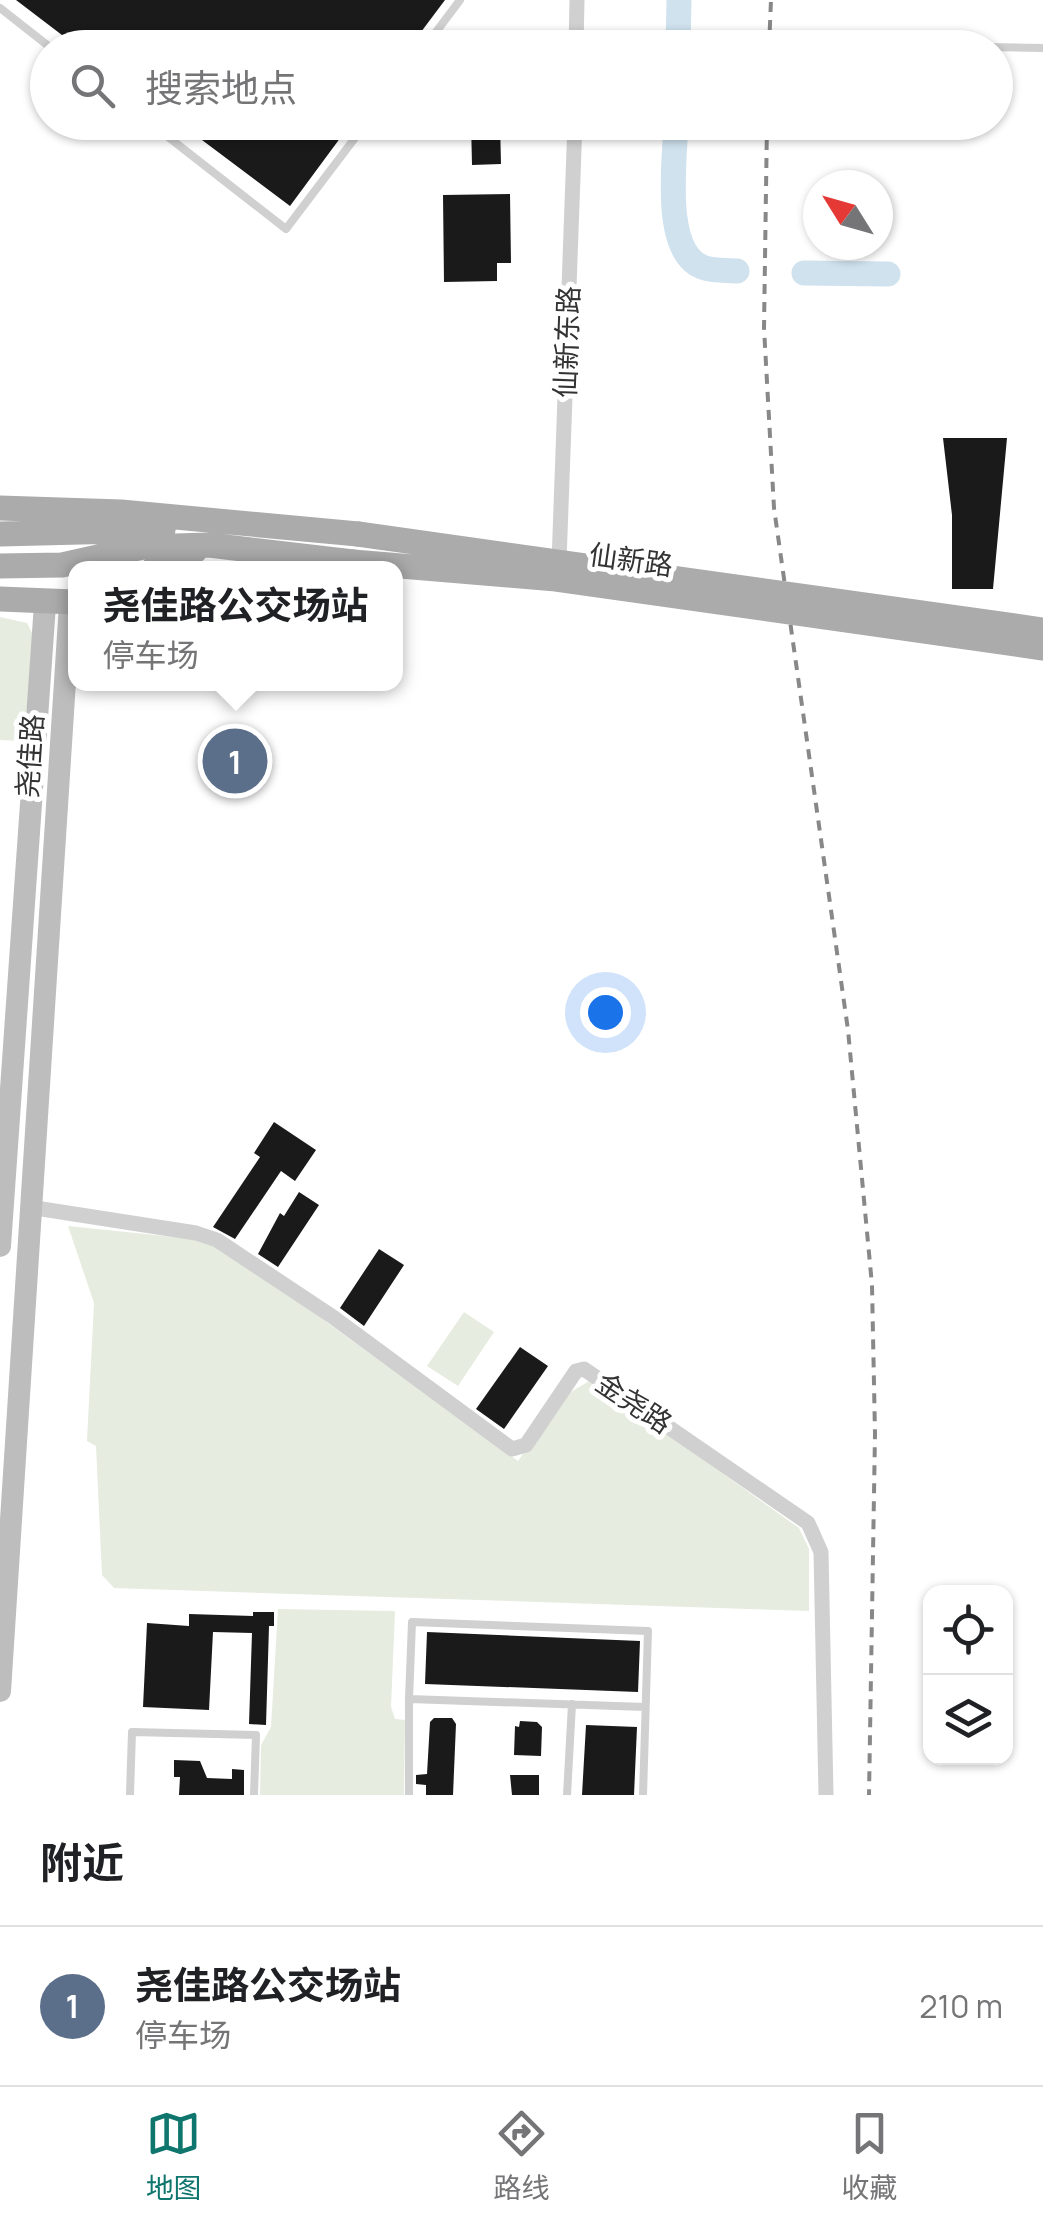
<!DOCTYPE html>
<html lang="zh">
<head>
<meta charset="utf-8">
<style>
  :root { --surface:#fff; --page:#f6f6f6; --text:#202124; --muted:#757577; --line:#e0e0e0; --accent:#0f766e }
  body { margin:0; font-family:Manrope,"Noto Sans SC",sans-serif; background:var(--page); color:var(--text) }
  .controls { position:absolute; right:30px; bottom:30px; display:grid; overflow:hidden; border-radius:20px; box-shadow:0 2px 8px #0004 }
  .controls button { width:90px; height:90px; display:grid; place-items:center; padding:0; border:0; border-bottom:2px solid var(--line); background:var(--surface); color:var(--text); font:50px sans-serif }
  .compass { position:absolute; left:803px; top:170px; width:90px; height:90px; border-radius:50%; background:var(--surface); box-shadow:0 2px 8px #0004; rotate:307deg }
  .you { position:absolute; left:605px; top:1012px; width:35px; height:35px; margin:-25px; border:8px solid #fff; border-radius:50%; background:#1a73e8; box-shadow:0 0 0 15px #1a73e833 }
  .badge { display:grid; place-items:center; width:65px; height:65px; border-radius:50%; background:var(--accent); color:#fff; font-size:32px; font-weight:700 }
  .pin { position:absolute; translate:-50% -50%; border:5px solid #fff; box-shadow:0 2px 10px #0006 }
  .popup { position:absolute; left:68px; top:561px; width:335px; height:130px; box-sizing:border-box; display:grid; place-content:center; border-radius:20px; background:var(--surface); filter:drop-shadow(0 2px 8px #0005); font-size:32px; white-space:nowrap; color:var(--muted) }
  .popup b { font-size:38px; color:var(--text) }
  .popup::after { content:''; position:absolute; left:50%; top:100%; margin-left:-20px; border:20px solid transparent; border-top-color:var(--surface) }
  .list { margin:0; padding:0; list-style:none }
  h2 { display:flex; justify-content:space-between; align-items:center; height:130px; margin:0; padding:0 40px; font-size:42px }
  h2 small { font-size:32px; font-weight:400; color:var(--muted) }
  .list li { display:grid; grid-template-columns:65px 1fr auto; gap:30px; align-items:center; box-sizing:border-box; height:160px; padding:0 40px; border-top:2px solid var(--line) }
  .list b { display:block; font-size:38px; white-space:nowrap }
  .list p { margin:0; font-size:32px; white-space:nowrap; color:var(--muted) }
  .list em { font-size:32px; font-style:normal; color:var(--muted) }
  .icon { flex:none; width:55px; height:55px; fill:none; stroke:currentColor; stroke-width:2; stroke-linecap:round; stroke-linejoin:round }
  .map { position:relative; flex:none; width:1043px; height:1795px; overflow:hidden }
  .search { position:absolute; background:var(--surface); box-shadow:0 2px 8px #0004; left:30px; right:30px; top:30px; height:110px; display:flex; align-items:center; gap:25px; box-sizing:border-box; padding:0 35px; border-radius:55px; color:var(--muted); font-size:38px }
  .sheet { height:290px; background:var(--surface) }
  nav { display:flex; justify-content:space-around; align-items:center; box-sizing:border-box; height:140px; border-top:2px solid var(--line); background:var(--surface); font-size:28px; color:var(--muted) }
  nav a { display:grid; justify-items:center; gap:5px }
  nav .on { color:var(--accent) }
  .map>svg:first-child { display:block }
  .green { fill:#e6ecdf }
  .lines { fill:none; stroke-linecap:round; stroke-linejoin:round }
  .river { stroke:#cfe2ee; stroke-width:25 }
  .building { fill:#1a1a1a }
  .service { stroke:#d0d0d0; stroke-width:8 }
  .minor { stroke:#d0d0d0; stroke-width:15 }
  .secondary { stroke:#bdbdbd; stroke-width:22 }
  .primary { stroke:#ababab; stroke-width:25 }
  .rail { stroke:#888; stroke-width:4; stroke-dasharray:10 8; stroke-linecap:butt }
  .primary-bridge { stroke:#ababab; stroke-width:25 }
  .labels { text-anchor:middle; stroke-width:10; stroke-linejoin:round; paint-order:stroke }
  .street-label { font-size:28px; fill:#333; stroke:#fff }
</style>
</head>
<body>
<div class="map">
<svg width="1043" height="1795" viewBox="0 0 1043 1795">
  <rect width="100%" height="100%" fill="#fff"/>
  <path class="green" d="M0,617L27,623L35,639L23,741L0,740Z
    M68,1226L203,1240L252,1268L518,1461L564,1396L591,1380L799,1528L809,1549V1611L114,1588L102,1575L96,1446L87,1441L94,1303Z
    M464,1312L494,1332L458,1386L427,1366Z
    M278,1609L395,1611L391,1707L395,1719L405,1720L404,1795H260L261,1745L271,1727Z"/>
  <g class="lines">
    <path class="river" d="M678,48L679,0
      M676,122C675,160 661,255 705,268C715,271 727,270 737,271
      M804,273L888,274"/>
  </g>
  <path class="building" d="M16,0H445L409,48H79Z
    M178,122H352L290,206Z
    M471,122H500L501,164L472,165Z
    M510,194L511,263H497V281L444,282L443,195Z
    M943,438H1007L993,589H952V515Z
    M274,1122L316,1150L295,1181L281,1171L235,1239L213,1227L260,1157L254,1153Z
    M299,1192L319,1205L278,1267L258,1254L280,1213L284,1216Z
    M379,1249L404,1265L364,1326L340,1308Z
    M520,1347L548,1366L504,1429L476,1409Z
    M253,1612H274V1626H269L266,1725L249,1724L252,1633L213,1632L209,1710L143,1707L147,1623L189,1626V1614L253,1616Z
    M427,1632L640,1641L638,1692L425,1684Z
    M434,1718H452L456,1724L453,1795H426V1785L416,1784V1775L427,1774L430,1722Z
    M520,1721L537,1722L542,1727L541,1756L514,1755L515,1726L519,1727Z
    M586,1725L637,1727L634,1795H582Z
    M174,1760L200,1761L207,1778L232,1779V1769L244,1770V1795H179L180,1777H174Z
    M510,1775H539V1795H512Z"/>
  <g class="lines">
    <path class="service" d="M0,8L51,48
      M916,46L1043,48
      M424,48L460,0
      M149,122L286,229L367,122
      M130,1794L132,1732L256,1735L254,1795
      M409,1795V1699
      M567,1795L572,1704
      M643,1795L648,1631L412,1622L409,1699L645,1707"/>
    <path class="minor" d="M576,48L577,0
      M559,562L575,122
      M29,1207L196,1233L217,1240L333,1317L512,1449L526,1445L576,1371L584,1369L808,1523L821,1552L826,1795"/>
    <path class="secondary" d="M0,1246L45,604
      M0,1691L70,604"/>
    <path class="primary" d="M0,508L121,512L358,534
      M0,534L163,530
      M0,566L62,565L143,547L209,545L353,562
      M154,568L195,551
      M0,599L75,602"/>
    <path class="rail" d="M769,48L771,0
      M767,122L764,328L774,508L848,1030L872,1285L875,1434L869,1795"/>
    <path class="primary-bridge" d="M358,534L1043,630
      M353,562L556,579L1043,648"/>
  </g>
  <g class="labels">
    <g class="street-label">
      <text transform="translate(567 342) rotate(-88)" y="10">仙新东路</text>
      <text transform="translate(631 560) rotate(8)" y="10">仙新路</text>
      <text transform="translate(30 756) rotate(-86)" y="10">尧佳路</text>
      <text transform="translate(634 1403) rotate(34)" y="10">金尧路</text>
    </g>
  </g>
</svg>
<div class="controls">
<button><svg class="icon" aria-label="locate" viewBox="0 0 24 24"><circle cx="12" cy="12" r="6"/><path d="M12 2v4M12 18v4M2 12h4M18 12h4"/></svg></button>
<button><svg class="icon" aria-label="layers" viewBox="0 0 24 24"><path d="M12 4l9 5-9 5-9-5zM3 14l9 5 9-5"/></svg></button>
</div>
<svg class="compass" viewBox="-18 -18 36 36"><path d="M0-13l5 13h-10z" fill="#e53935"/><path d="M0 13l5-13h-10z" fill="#757577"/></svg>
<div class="you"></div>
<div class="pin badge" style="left:235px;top:761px;background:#5c6f8a">1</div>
<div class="popup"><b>尧佳路公交场站</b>停车场</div>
<div class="search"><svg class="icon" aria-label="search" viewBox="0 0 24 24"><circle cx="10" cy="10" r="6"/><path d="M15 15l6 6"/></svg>搜索地点</div>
</div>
<section class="sheet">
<h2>附近<small></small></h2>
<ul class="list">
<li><span class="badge" style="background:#5c6f8a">1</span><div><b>尧佳路公交场站</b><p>停车场</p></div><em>210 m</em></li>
</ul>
</section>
<nav>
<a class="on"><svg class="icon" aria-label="map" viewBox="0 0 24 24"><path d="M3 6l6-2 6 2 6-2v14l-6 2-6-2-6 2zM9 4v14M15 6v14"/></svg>地图</a>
<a><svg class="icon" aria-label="directions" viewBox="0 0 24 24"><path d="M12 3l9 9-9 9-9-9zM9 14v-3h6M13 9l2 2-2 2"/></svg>路线</a>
<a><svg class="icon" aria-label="saved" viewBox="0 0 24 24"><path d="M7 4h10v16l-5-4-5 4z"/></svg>收藏</a>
</nav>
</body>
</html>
